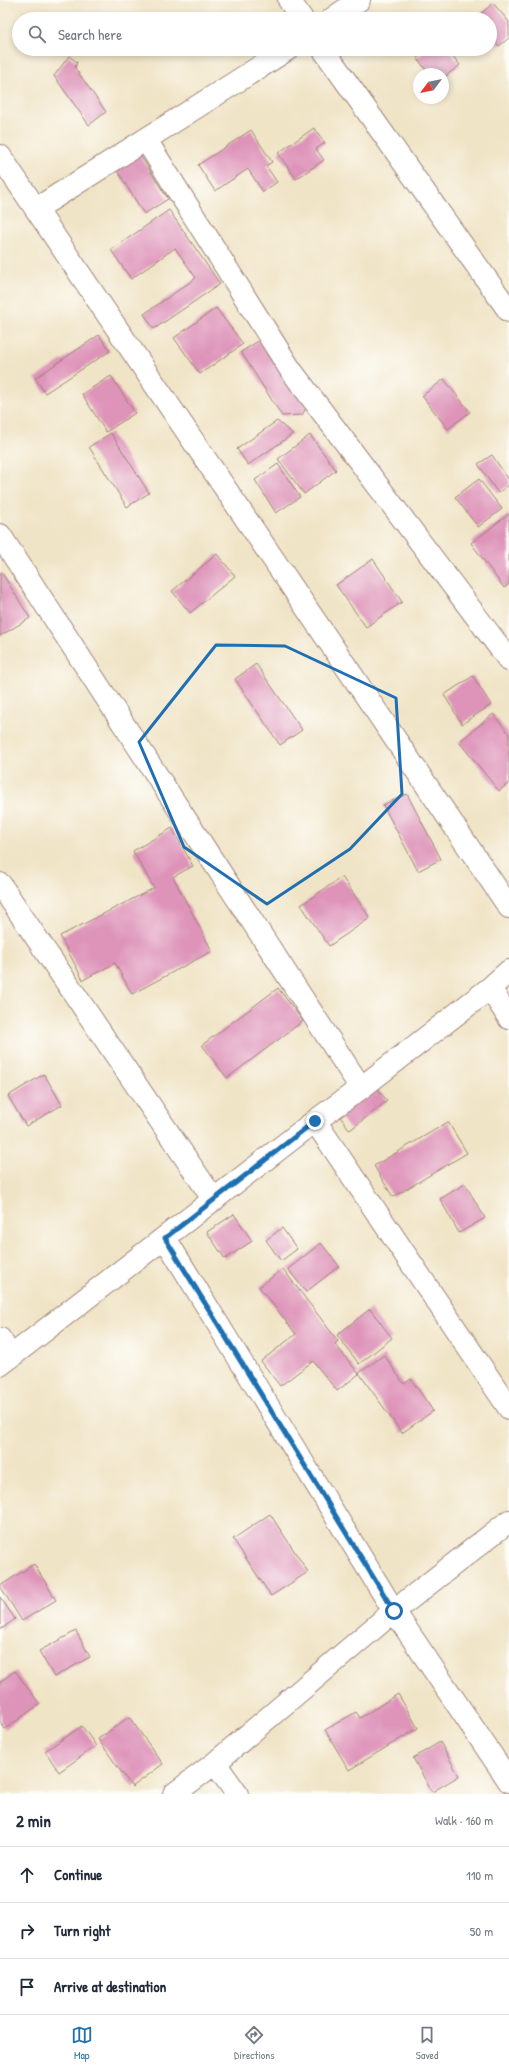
<!DOCTYPE html>
<html lang="en">
<head>
<meta charset="utf-8">
<style>
  :root { --surface:#fff; --page:#f2f2f3; --text:#1f2937; --muted:#747a83; --line:#e0e1e3; --accent:#1f6fb2 }
  body { margin:0; font-family:"Patrick Hand",sans-serif; background:var(--page); color:var(--text) }
  .compass { position:absolute; left:413px; top:68px; width:36px; height:36px; border-radius:50%; background:var(--surface); box-shadow:0 2px 6px #0003; rotate:238deg }
  .stop { position:absolute; width:12px; height:12px; margin:-9px; border:3px solid #1f6fb2; border-radius:50%; background:#fff }
  .stop.end { background:#1f6fb2; border-color:#fff; box-shadow:0 1px 4px #0008 }
  .list { margin:0; padding:0; list-style:none }
  h2 { display:flex; justify-content:space-between; align-items:center; height:52px; margin:0; padding:0 16px; font-size:17px }
  h2 small { font-size:13px; font-weight:400; color:var(--muted) }
  .list li { display:grid; grid-template-columns:26px 1fr auto; gap:12px; align-items:center; box-sizing:border-box; height:56px; padding:0 16px; border-top:1px solid var(--line) }
  .list b { display:block; font-size:15px; white-space:nowrap }
  .list em { font-size:13px; font-style:normal; color:var(--muted) }
  .icon { flex:none; width:22px; height:22px; fill:none; stroke:currentColor; stroke-width:2; stroke-linecap:round; stroke-linejoin:round }
  .map { position:relative; flex:none; width:509px; height:1794px; overflow:hidden }
  .search { position:absolute; background:var(--surface); box-shadow:0 2px 6px #0003; left:12px; right:12px; top:12px; height:44px; display:flex; align-items:center; gap:10px; box-sizing:border-box; padding:0 14px; border-radius:22px; color:var(--muted); font-size:15px }
  .sheet { height:220px; background:var(--surface) }
  nav { display:flex; justify-content:space-around; align-items:center; box-sizing:border-box; height:56px; border-top:1px solid var(--line); background:var(--surface); font-size:11px; color:var(--muted) }
  nav a { display:grid; justify-items:center; gap:2px }
  nav .on { color:var(--accent) }
  .map>svg:first-child { display:block }
  .building { fill:#de93b9 }
  .lines { fill:none; stroke-linecap:round; stroke-linejoin:round }
  .minor-casing { stroke:#9d8278; stroke-width:24 }
  .minor { stroke:#fff; stroke-width:22 }
  .route { stroke:#1f6fb2; stroke-width:5 }
  .marked { fill:none; stroke:#1f6fb2; stroke-width:3; stroke-linejoin:round }
</style>
</head>
<body>
<div class="map">
<svg width="509" height="1794" viewBox="0 0 509 1794">
  <rect width="100%" height="100%" fill="#fdfcf7"/>
  <filter id="ink" filterUnits="userSpaceOnUse"><feTurbulence type="fractalNoise" baseFrequency=".025" numOctaves="2"/><feDisplacementMap in="SourceGraphic" scale="8" xChannelSelector="R" yChannelSelector="G"/><feConvolveMatrix kernelMatrix="1 2 1 2 8 2 1 2 1" color-interpolation-filters="sRGB"/></filter>
  <filter id="wash" filterUnits="userSpaceOnUse"><feTurbulence type="fractalNoise" baseFrequency=".012" numOctaves="4" result="noise"/><feDisplacementMap in="SourceGraphic" scale="16" xChannelSelector="R" yChannelSelector="G"/><feGaussianBlur stdDeviation="0.9" result="paint"/><feColorMatrix in="noise" values="0 0 0 0 0 0 0 0 0 0 0 0 0 0 0 0 0 1.4 0 .05"/><feComposite in="paint" operator="in"/></filter>
  <g filter="url(#wash)">
    <rect width="100%" height="100%" fill="#f0e4c6"/>
    <g id="blocks">
      <path class="building" d="M493,3L509,22V38L499,46L490,36V19L476,18Z
        M428,49H447L460,65L443,78V74H429L417,58Z
        M69,56L77,62L75,68L106,112L89,125L54,76Z
        M314,128L325,143L316,149L324,160L296,179L278,153Z
        M251,130L272,162L266,166L277,182L263,192L248,169L215,191L198,165Z
        M138,152L168,199L144,214L115,167Z
        M169,210L220,284L154,329L144,314L196,278L175,248L131,279L111,250Z
        M216,308L243,344L200,374L174,338Z
        M99,335L110,351L45,393L35,378Z
        M263,338L307,406L302,415L282,416L241,352Z
        M111,376L135,413L106,432L82,394Z
        M444,379L470,412L448,429L422,396Z
        M277,421L293,434L248,465L237,449Z
        M111,433L149,493L127,507L89,447Z
        M310,435L336,470L304,494L278,459Z
        M492,455L509,480V485L498,493L478,464Z
        M278,464L300,497L276,513L255,480Z
        M479,479L502,509L478,527L455,497Z
        M509,514V584L504,588L471,543Z
        M217,554L235,576L190,613L172,591Z
        M373,559L402,602L366,627L336,585Z
        M2,573L30,618L0,636V574Z
        M256,664L302,730L280,745L235,679Z
        M473,676L491,705L462,724L444,695Z
        M493,714L509,734V783L499,791L459,742Z
        M407,794L441,859L418,871L383,805Z
        M172,828L193,866L173,877L212,951L132,994L115,963L83,980L60,936L154,888L133,851Z
        M342,877L370,918L329,946L301,905Z
        M278,988L303,1021L227,1078L202,1045Z
        M44,1074L62,1105L26,1126L8,1096Z
        M375,1085L387,1101L350,1130L338,1114Z
        M448,1122L467,1153L393,1197L374,1166Z
        M465,1184L485,1218L459,1233L440,1199Z
        M234,1214L252,1241L225,1259L207,1232Z
        M282,1228L297,1249L281,1261L266,1240Z
        M321,1243L339,1266L306,1292L288,1269Z
        M283,1269L338,1341L335,1344L359,1374L337,1391L313,1361L280,1386L261,1361L296,1334L259,1287Z
        M370,1309L392,1338L359,1364L337,1335Z
        M384,1355L404,1384L411,1379L433,1411L402,1433L359,1373Z
        M270,1514L308,1572L271,1596L233,1539Z
        M34,1564L56,1600L22,1621L0,1586Z
        M0,1597L15,1619L0,1630Z
        M76,1631L90,1657L54,1677L39,1651Z
        M15,1671L40,1704L5,1729L0,1722V1682Z
        M398,1694L418,1728L349,1770L325,1730L356,1712L360,1718Z
        M129,1717L163,1764L132,1787L98,1739Z
        M82,1726L96,1746L59,1772L45,1751Z
        M440,1742L459,1776L432,1792L413,1758Z"/>
    </g>
  </g>
  <g filter="url(#ink)">
    <use href="#blocks" fill-opacity="0" stroke="#9d8278" stroke-width="1"/>
    <g class="lines">
      <g class="minor-casing">
        <path id="minor" d="M289,0L302,19
          M332,19L359,0
          M323,49L509,311
          M146,140L290,369L509,660
          M0,156L509,907
          M36,209L288,49
          M0,535L361,1088
          M0,884L214,1200
          M490,988L509,1018
          M315,1121L509,1408
          M165,1238L394,1611L509,1781
          M0,1339L11,1357
          M0,1365L315,1121L361,1088L490,988L509,971
          M215,1763L237,1794
          M174,1794L215,1763L394,1611L509,1521"/>
      </g>
      <use href="#minor" class="minor"/>
    </g>
  </g>
  <g class="lines" filter="url(#ink)">
    <path class="route" d="M315,1121L165,1238L394,1611"/>
  </g>
  <path class="marked" d="M216,645L285,646L396,698L402,794L350,849L267,904L184,847L139,742Z"/>
</svg>
<svg class="compass" viewBox="-18 -18 36 36"><path d="M0-13l5 13h-10z" fill="#e53935"/><path d="M0 13l5-13h-10z" fill="#747a83"/></svg>
<div class="stop" style="left:394px;top:1611px"></div>
<div class="stop end" style="left:315px;top:1121px"></div>
<div class="search"><svg class="icon" aria-label="search" viewBox="0 0 24 24"><circle cx="10" cy="10" r="6"/><path d="M15 15l6 6"/></svg>Search here</div>
</div>
<section class="sheet">
<h2>2 min<small>Walk · 160 m</small></h2>
<ul class="list">
<li><svg class="icon" aria-label="ahead" viewBox="0 0 24 24"><path d="M12 20V5M6 11l6-6 6 6"/></svg><div><b>Continue</b></div><em>110 m</em></li>
<li><svg class="icon" aria-label="right" viewBox="0 0 24 24"><path d="M7 20v-9h11M14 6l5 5-5 5"/></svg><div><b>Turn right</b></div><em>50 m</em></li>
<li><svg class="icon" aria-label="arrive" viewBox="0 0 24 24"><path d="M6 21V4h12l-3 4 3 4H6"/></svg><div><b>Arrive at destination</b></div></li>
</ul>
</section>
<nav>
<a class="on"><svg class="icon" aria-label="map" viewBox="0 0 24 24"><path d="M3 6l6-2 6 2 6-2v14l-6 2-6-2-6 2zM9 4v14M15 6v14"/></svg>Map</a>
<a><svg class="icon" aria-label="directions" viewBox="0 0 24 24"><path d="M12 3l9 9-9 9-9-9zM9 14v-3h6M13 9l2 2-2 2"/></svg>Directions</a>
<a><svg class="icon" aria-label="saved" viewBox="0 0 24 24"><path d="M7 4h10v16l-5-4-5 4z"/></svg>Saved</a>
</nav>
</body>
</html>
